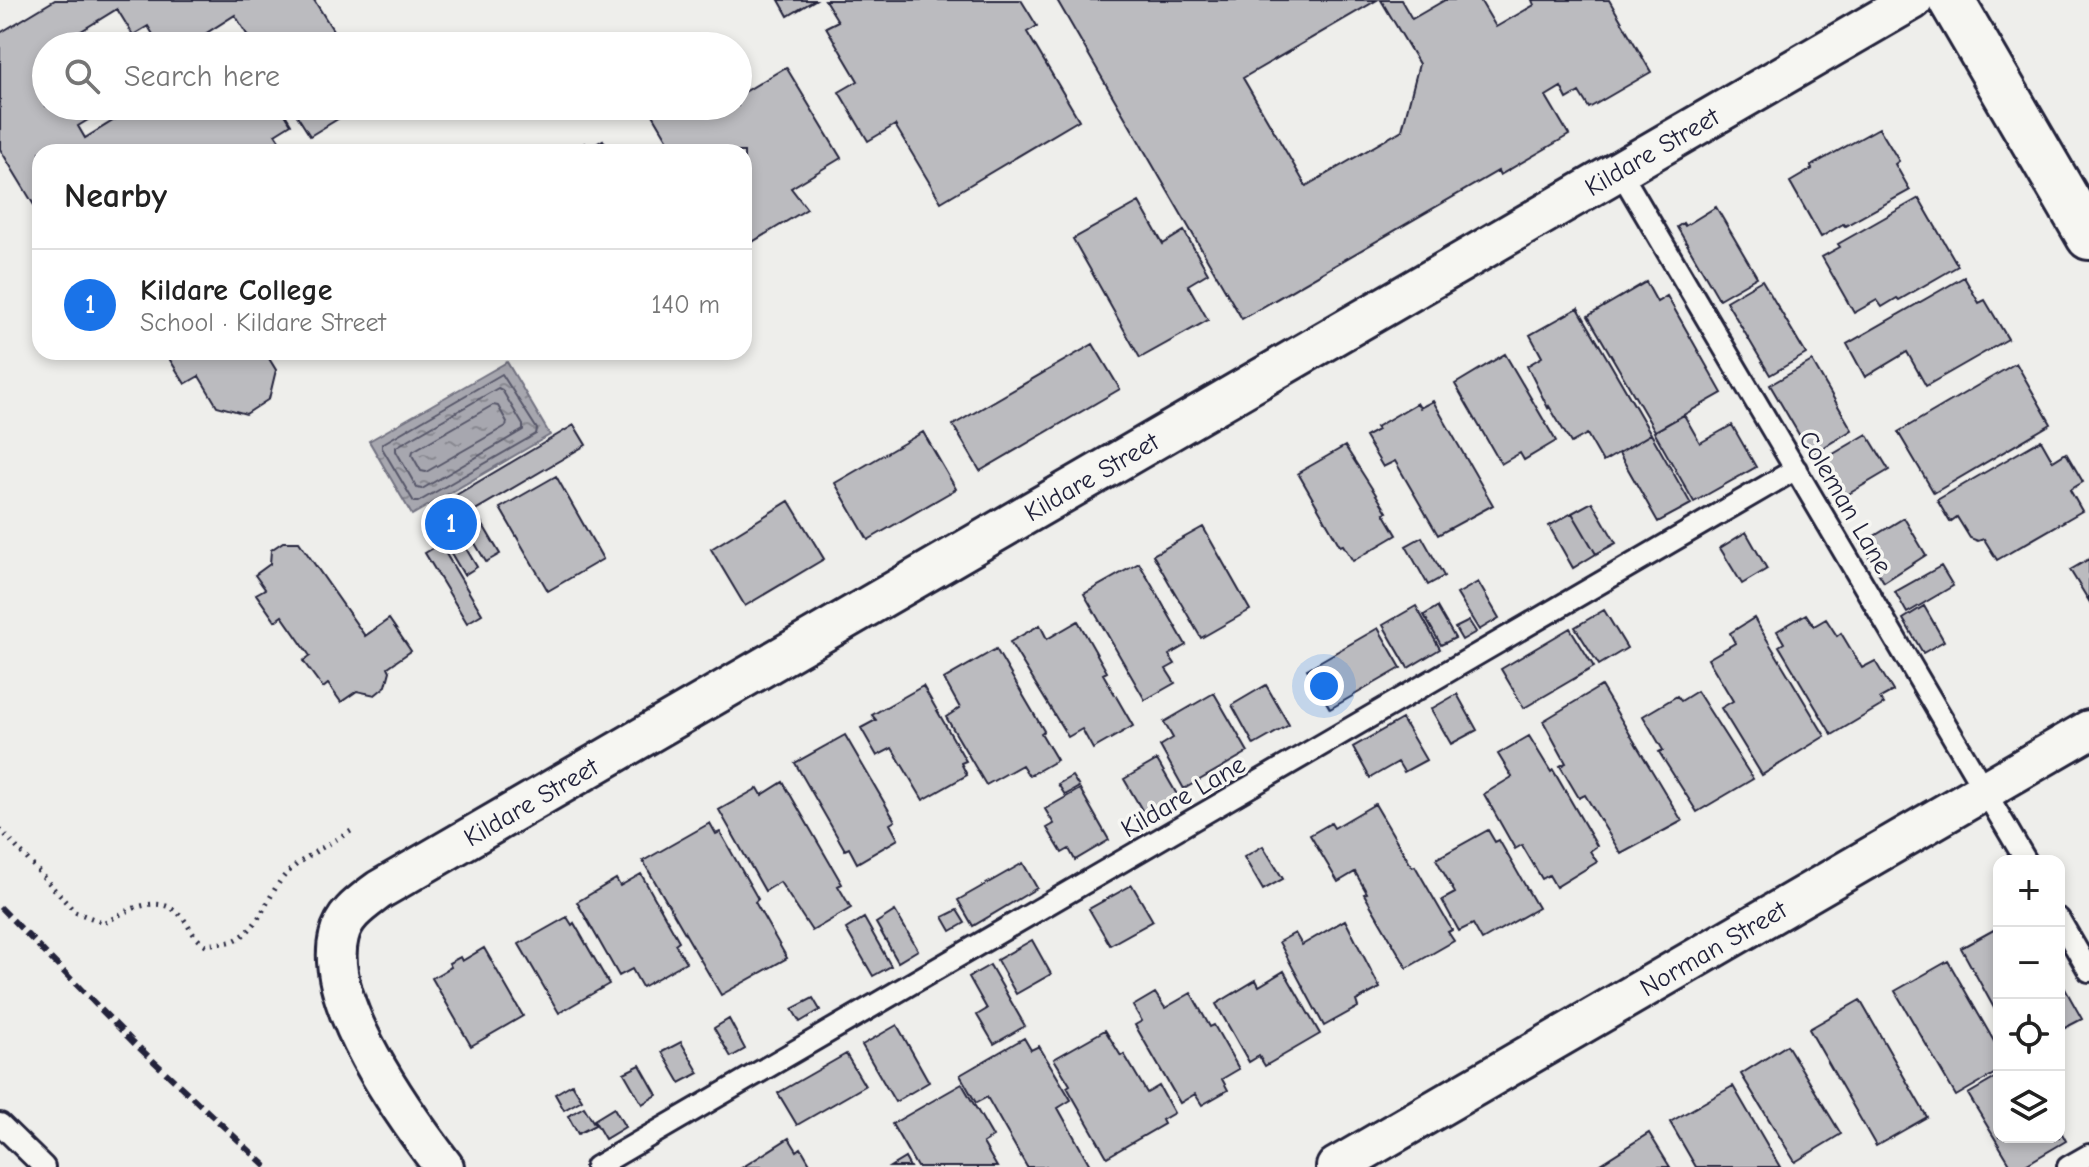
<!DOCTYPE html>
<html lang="en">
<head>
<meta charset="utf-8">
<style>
  :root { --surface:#fff; --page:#f6f6f6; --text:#222; --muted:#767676; --line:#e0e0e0; --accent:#1a73e8 }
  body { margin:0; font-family:"Comic Neue",sans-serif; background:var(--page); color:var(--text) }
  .controls { position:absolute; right:24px; bottom:24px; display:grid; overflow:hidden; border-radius:16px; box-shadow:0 4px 12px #0003 }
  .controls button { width:72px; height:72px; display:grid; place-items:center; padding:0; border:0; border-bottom:2px solid var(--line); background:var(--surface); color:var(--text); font:40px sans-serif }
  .you { position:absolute; left:1324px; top:686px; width:28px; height:28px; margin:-20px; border:6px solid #fff; border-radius:50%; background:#1a73e8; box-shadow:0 0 0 12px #1a73e833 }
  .badge { display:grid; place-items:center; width:52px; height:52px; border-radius:50%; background:var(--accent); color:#fff; font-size:26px; font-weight:700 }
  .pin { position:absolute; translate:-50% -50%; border:4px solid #fff; box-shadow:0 2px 8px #0006 }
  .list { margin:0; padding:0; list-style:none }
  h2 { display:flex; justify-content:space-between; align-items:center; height:104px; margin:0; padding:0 32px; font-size:34px }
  h2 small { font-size:26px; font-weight:400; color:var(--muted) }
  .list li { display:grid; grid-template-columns:52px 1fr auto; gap:24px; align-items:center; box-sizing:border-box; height:112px; padding:0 32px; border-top:2px solid var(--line) }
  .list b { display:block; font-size:30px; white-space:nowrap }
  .list p { margin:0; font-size:26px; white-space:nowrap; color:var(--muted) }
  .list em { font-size:26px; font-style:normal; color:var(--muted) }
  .icon { flex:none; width:44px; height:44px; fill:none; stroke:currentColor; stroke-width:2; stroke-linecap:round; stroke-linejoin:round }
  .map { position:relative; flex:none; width:2089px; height:1167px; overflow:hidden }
  .search { position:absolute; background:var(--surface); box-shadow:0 4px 12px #0003; left:32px; top:32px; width:720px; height:88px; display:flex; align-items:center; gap:20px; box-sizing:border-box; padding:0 28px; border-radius:44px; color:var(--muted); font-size:30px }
  .panel { position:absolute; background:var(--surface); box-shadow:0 4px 12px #0003; left:32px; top:144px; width:720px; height:216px; border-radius:24px }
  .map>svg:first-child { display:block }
  .water { fill:url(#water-ripples); stroke:#727281; stroke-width:2 }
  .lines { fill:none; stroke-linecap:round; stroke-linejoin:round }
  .shore { stroke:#575769; stroke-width:2 }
  .building { fill:#bbbbbf; stroke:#22223b; stroke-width:2 }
  .lane-casing { stroke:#22223b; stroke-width:26 }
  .street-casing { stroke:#22223b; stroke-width:44 }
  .secondary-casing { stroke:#22223b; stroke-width:50 }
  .path { stroke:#22223b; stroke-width:5; stroke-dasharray:2 6; stroke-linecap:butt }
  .lane { stroke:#f6f6f2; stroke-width:20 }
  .street { stroke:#f6f6f2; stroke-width:38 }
  .secondary { stroke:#f6f6f2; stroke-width:44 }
  .rail { stroke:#22223b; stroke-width:6; stroke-dasharray:12 6; stroke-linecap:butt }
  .labels { text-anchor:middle; stroke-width:7; stroke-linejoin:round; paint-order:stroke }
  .street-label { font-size:26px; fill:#22223b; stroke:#f6f6f2 }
</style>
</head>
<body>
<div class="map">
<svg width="2089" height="1167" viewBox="0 0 2089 1167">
  <defs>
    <pattern id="water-ripples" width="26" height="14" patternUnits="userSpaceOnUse" patternTransform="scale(2)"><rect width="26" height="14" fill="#a7a7af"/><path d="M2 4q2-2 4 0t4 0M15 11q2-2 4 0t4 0" fill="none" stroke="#888890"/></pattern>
  </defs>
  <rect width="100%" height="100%" fill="#eeeeeb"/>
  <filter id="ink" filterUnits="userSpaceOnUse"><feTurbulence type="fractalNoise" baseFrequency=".0125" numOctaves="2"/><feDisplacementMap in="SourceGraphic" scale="16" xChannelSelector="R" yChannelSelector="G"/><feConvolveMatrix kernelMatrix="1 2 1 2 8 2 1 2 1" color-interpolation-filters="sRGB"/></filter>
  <g filter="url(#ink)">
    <path class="water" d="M507,362L550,435L412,515L369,441Z"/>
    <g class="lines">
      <path class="shore" d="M502,374L537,429L536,434L418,502H414L382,448V444Z
        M498,388L502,390L523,425V430L422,489L417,488L396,451V447Z
        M493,405L498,406L507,422L506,426L426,472L421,471L412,455L413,451Z"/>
    </g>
    <path class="building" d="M55,0H314L343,46H254L235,15L186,46H160L148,26L133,35L117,9L78,33L87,46H46V106H111L78,126L85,138L137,106H280L291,124L275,134L287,152H40V215L0,149V33Z
      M779,0H815L788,16Z
      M825,0H1021L1037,26L1027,32L1079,120L941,202L895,125L868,141L839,92L858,81L826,27L838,21Z
      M1057,0H1377L1243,78L1306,186L1402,130L1419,64L1381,0H1401L1412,19L1445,0H1480L1496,27L1534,5L1532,0H1609L1651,72L1589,108L1579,92L1567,99L1561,87L1546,96L1569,135L1500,175L1498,171L1242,319Z
      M786,67L841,158L791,188L807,209L744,247V152H675L648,106H738V96Z
      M291,106H359L310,136Z
      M1879,128L1899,161L1895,164L1910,190L1845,226L1843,224L1821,237L1790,182L1812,169L1811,166Z
      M603,140L610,152H570L585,143L588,149Z
      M1919,198L1958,266L1899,300L1897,298L1882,307L1877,300L1854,313L1822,257L1840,247L1838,244Z
      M1139,202L1163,244L1184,231L1208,273L1188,285L1208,320L1140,358L1073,239Z
      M1716,207L1757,277L1719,299L1677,227L1683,223L1685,226Z
      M1964,277L1979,303L1985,300L2008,339L1926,386L1907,352L1865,377L1847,344Z
      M1762,280L1806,354L1770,375L1726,301Z
      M1646,282L1657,302L1667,296L1722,393L1655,431L1588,316Z
      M1578,308L1651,434L1603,462L1587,434L1571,443L1549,406L1548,408L1527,366L1542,357L1530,335Z
      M1093,344L1120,389L980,471L953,425Z
      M165,352H265L276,370L269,399L246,414L217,406L199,376L185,384Z
      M1505,354L1556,441L1524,460L1520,453L1501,464L1455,384Z
      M1812,361L1852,430L1811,455L1770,385Z
      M2016,363L2051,424L1934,493L1898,432Z
      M1433,401L1493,505L1438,535L1395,461L1383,467L1365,437L1378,430L1376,427L1417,403L1420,408Z
      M1684,415L1700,443L1732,425L1756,467L1694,502L1654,432Z
      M574,425L586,445L443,529L431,510Z
      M923,432L956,489L868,540L835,483Z
      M1651,434L1691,504L1658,522L1619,453Z
      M1867,434L1889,470L1840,499L1818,463Z
      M2041,440L2053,461L2066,453L2083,482L2070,490L2082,511L1997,560L1984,539L1978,541L1970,538L1957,517L1950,522L1937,500Z
      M1345,446L1387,512L1384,513L1397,535L1353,561L1343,545L1340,546L1298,473Z
      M556,476L603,559L548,591L500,508Z
      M789,501L824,559L745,606L711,549Z
      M1592,502L1616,543L1596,554L1572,513Z
      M1572,513L1596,554L1573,568L1549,526Z
      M1904,518L1926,555L1884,582L1861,544Z
      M480,520L500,554L486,562L466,528Z
      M1203,527L1250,610L1201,638L1153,555Z
      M1746,532L1767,569L1742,584L1720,548Z
      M458,535L477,567L464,575L445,543Z
      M1422,537L1444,576L1428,585L1406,546Z
      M283,542H299L365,636L389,619L411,651L388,667L390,671L386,686L375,695L357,691L341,702L328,684L323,688L303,661L310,656L282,616L275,621L256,594L265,589L255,575L270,564L271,550Z
      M440,544L482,614L467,623L425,553Z
      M2089,559V601L2070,570Z
      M1139,563L1186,645L1169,655L1175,664L1166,669L1175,683L1145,700L1084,594Z
      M1941,566L1953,586L1907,613L1895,592Z
      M1478,582L1499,618L1479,630L1457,594Z
      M1416,606L1440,649L1408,668L1383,625Z
      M1924,606L1944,641L1923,653L1903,619Z
      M1437,607L1455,638L1441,645L1424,615Z
      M1604,610L1627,648L1599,665L1575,627Z
      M1806,614L1814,626L1826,619L1837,636L1841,633L1862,668L1875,661L1893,691L1880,698L1884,704L1832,735L1779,646L1784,643L1777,631Z
      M1754,618L1825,736L1762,775L1721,708L1733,701L1708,659L1735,643L1730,633Z
      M1078,621L1107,672L1103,674L1133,726L1093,749L1082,729L1068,737L1010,642L1040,625L1047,639Z
      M1469,621L1476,632L1462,640L1455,628Z
      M1378,628L1401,668L1330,709L1307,669Z
      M1570,628L1594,667L1524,708L1501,669Z
      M996,649L1044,731L1041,733L1057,760L1029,776L1022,765L986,785L946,717L960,708L944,679Z
      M1266,685L1289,725L1254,745L1232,705Z
      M923,686L966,761L961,763L967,775L923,800L892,748L877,756L861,728L876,720L872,715Z
      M1601,686L1682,821L1621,854L1585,795L1579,798L1560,766L1566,763L1543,721Z
      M1697,691L1753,779L1697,812L1659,752L1663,750L1643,716L1677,696L1681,701Z
      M1214,693L1248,752L1184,789L1160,746L1173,738L1164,722Z
      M1457,694L1477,730L1451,744L1431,709Z
      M1402,719L1426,760L1404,772L1398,762L1370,778L1353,747Z
      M845,735L895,821L890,824L898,839L857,863L849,848L845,850L795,763Z
      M1529,736L1551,772L1553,770L1597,846L1590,851L1597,862L1556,887L1549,875L1542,879L1522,845L1515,849L1484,794L1512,777L1498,754Z
      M1157,760L1179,798L1146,817L1124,779Z
      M1072,776L1079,787L1065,795L1058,784Z
      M783,782L842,884L838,886L851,908L812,931L780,882L765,891L719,810L758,788L762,795Z
      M1080,789L1109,840L1075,860L1069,849L1062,853L1047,828L1054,824L1045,809Z
      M1375,804L1412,867L1415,866L1452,930L1448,932L1454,941L1407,968L1364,894L1367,893L1355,872L1338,882L1310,835L1331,823L1334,828Z
      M710,823L716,834L720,832L758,899L755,902L787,958L721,995L643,861Z
      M1488,830L1495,842L1499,840L1538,908L1482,940L1473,924L1459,931L1442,900L1455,893L1436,859Z
      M1263,846L1283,879L1263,890L1244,857Z
      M1023,863L1037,888L973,926L958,900Z
      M641,874L679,941L675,944L686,962L642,987L632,969L619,976L577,902L616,879L620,886Z
      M1132,885L1153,921L1110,945L1089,909Z
      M957,910L965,923L951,931L943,917Z
      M895,911L918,950L898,962L876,923Z
      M567,917L572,925L574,923L609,984L559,1013L519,944Z
      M864,918L891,966L873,976L846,929Z
      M1345,920L1380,988L1356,1001L1358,1007L1324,1026L1279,942L1295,933L1302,945Z
      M1999,927V1017L1961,948Z
      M1032,940L1051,974L1016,994L997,960Z
      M484,948L523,1016L471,1046L432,978L451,967L449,963L460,957L462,961Z
      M1948,961L1999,1050V1071L1956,1096L1895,991Z
      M990,965L1025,1026L994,1044L977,1015L987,1009L969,977Z
      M1284,971L1320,1034L1265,1066L1259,1056L1249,1062L1216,1004L1256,980L1259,986Z
      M2059,978L2082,1019L2059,1031Z
      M1155,993L1165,1008L1191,993L1210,1027L1214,1025L1239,1069L1222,1079L1228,1090L1202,1105L1195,1094L1180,1103L1135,1025L1142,1021L1133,1006Z
      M813,998L820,1010L800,1022L792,1009Z
      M1860,1000L1927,1117L1876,1146L1809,1029Z
      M729,1019L745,1049L731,1057L714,1028Z
      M897,1025L929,1082L895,1102L862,1045Z
      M1105,1030L1121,1056L1124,1054L1147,1093L1159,1086L1174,1113L1162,1120L1164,1124L1107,1157L1067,1087L1070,1085L1054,1059Z
      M1024,1038L1031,1050L1039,1046L1071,1100L1058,1108L1091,1167H1027L987,1097L976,1103L960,1075Z
      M681,1042L699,1073L680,1083L662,1052Z
      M1787,1045L1841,1134L1795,1162L1741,1074Z
      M846,1054L865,1086L797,1125L778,1093Z
      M640,1065L657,1095L642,1104L624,1073Z
      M1999,1076V1137H2059V1128L2066,1141L2022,1167H2012L1968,1094Z
      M572,1084L582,1100L564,1110L555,1094Z
      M962,1084L993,1137L983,1143L997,1167H917L892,1124Z
      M1733,1086L1780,1167H1696L1670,1122Z
      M584,1107L595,1125L578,1134L568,1116Z
      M614,1108L625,1127L605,1139L594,1120Z
      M1649,1133L1670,1167H1598L1597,1166Z
      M789,1138L797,1151L801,1148L812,1167H743Z
      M905,1158L910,1167H890Z"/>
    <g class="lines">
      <g class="lane-casing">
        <path id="lane" d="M1620,171L2026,861
          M2059,919L2089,971
          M0,1124L44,1167
          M596,1167L1796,469
          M2068,1167L2089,1155"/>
      </g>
      <g class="street-casing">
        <g id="street">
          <path id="s1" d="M444,1167C405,1116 322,1002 339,936C344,914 362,903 379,890L1913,0"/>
          <path id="s2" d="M1336,1167L2089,730"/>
        </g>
      </g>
      <g class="secondary-casing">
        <path id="secondary" d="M1951,0L2089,237"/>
      </g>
      <path class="path" d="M0,829L75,912L105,923C125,911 155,894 177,912C190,923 189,935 206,945C215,943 229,944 237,939C262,926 268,892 287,873C305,856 329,844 351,831"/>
      <use href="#lane" class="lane"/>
      <use href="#street" class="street"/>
      <use href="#secondary" class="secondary"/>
      <path class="rail" d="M0,907L133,1042L267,1167"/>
    </g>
  </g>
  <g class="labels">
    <g class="street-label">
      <text dy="9" stroke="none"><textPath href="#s1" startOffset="1794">Kildare Street</textPath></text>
      <text dy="9" stroke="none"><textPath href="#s1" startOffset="1146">Kildare Street</textPath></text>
      <text transform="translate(1846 502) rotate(60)" y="9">Coleman Lane</text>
      <text transform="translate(1183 796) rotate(-30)" y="9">Kildare Lane</text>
      <text dy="9" stroke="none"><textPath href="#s1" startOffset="498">Kildare Street</textPath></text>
      <text dy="9" stroke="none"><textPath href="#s2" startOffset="436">Norman Street</textPath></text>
    </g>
  </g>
</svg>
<div class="controls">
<button>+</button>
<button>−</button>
<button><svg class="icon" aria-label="locate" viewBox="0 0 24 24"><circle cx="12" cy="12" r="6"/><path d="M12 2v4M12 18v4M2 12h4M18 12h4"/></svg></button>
<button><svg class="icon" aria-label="layers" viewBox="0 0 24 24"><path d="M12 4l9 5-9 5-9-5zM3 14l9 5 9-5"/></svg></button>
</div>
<div class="you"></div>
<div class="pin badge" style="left:451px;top:524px">1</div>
<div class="search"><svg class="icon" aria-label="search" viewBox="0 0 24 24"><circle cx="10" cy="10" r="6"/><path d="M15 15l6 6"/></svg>Search here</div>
<section class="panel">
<h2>Nearby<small></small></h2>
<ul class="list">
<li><span class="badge">1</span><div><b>Kildare College</b><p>School · Kildare Street</p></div><em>140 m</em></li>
</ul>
</section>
</div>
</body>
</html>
